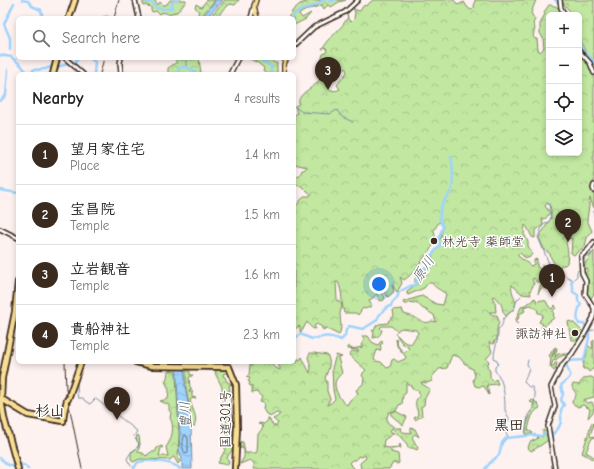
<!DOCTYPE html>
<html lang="en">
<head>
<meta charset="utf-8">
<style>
  :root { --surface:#fff; --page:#f2f2f2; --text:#222; --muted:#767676; --line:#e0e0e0; --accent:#3b2a1e }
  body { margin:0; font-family:"Comic Neue","Klee One",sans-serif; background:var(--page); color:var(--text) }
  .controls { position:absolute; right:12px; top:12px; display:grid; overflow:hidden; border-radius:6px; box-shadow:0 2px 6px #0003 }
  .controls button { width:36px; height:36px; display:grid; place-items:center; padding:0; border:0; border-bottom:1px solid var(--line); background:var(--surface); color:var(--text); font:20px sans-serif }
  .you { position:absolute; left:379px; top:284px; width:14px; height:14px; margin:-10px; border:3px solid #fff; border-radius:50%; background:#1a73e8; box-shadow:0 0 0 6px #1a73e833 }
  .badge { display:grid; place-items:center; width:26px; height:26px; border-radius:50%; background:var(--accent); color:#fff; font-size:13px; font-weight:700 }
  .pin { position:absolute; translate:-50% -33px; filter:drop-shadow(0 1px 2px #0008) }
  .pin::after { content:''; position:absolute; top:21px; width:14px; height:12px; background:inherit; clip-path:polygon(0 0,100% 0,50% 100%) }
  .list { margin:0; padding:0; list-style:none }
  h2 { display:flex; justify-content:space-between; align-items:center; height:52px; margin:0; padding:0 16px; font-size:17px }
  h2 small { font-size:13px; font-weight:400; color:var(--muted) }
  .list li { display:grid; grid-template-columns:26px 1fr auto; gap:12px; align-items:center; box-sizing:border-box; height:60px; padding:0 16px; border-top:1px solid var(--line) }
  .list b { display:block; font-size:15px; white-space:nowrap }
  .list p { margin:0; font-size:13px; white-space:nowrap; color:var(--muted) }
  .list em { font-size:13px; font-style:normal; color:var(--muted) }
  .icon { flex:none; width:22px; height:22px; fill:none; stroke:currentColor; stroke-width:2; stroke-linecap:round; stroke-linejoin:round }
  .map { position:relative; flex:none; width:594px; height:469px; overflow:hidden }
  .search { position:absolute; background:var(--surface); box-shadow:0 2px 6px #0003; left:16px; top:16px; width:280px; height:44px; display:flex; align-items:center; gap:10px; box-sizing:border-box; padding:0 14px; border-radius:6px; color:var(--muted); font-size:15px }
  .panel { position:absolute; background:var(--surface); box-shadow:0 2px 6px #0003; left:16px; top:72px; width:280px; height:292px; border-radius:6px }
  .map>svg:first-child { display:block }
  .green { fill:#c1e7a1; stroke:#7e8860 }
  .forest { fill:url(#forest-crowns); stroke:#7e8860; fill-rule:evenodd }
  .water { fill:url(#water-waves); stroke:#778fa4 }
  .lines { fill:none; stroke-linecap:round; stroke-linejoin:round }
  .shore { stroke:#636e77; stroke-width:1 }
  .stream { stroke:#778fa4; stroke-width:1 }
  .river { stroke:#9fd3fd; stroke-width:2.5 }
  .secondary-casing { stroke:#3b2a1e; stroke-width:6 }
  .primary-casing { stroke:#3b2a1e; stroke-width:6 }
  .highway-casing { stroke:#3b2a1e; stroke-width:8 }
  .secondary { stroke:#fff; stroke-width:3 }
  .primary { stroke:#f9df96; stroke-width:3.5 }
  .highway { stroke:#f9df96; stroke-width:4.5 }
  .rail { stroke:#3b2a1e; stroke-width:1 }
  .highway-bridge-casing { stroke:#3b2a1e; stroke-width:8; stroke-linecap:butt }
  .highway-bridge { stroke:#f9df96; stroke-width:4.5 }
  .poi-dot { fill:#3b2a1e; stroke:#fff; stroke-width:1.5 }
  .labels { text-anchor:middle; stroke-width:3; stroke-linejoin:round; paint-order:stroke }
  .poi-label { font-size:13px; fill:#3b2a1e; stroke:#fff; text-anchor:start }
  .street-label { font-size:13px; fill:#3b2a1e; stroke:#fff }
  .water-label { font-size:14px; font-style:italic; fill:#595d61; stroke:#fff }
  .quarter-label { font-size:15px; font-weight:bold; fill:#3b2a1e; stroke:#fff }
</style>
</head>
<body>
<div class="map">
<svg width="594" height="469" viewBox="0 0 594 469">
  <defs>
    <pattern id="forest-crowns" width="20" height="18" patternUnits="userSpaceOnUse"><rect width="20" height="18" fill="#c1e7a1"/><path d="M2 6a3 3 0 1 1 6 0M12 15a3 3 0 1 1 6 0" fill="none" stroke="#a7c68a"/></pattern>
    <pattern id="water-waves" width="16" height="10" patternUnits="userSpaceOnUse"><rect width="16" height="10" fill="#9fd3fd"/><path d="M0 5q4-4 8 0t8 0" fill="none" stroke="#8ab5d8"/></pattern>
  </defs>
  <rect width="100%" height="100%" fill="#fef2f0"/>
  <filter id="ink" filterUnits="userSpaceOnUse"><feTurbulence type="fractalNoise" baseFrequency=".025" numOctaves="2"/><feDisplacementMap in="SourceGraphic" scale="8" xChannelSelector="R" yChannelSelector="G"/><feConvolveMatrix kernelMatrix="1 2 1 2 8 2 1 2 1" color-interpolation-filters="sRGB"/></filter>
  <g filter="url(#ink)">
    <path class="green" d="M395,411L407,417L403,425L391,415L392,412Z"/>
    <path class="forest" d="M145,0H155L157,5L160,2L163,5H166L170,0H186V2L177,12L171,13L170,15C167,13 162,11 159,14L156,11L153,12L151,11V7L143,5V1Z
      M207,0H215L204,13L202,18H196L199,12L195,7L196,4L201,7Z
      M225,0H239L235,5L230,4L221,12L218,18H209Z
      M312,0L317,1L320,0H346L339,2L331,7L328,5L324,9L322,5L313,8L308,9L299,14L302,18L311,13L306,19L294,25V18H288L293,10L300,4Z
      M373,0H454L458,5L464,2L468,8L471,10L474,8L475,0H536L531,13L535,20L533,23L535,28L533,36L535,39H537L538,50L540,52L544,48L543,38L540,33V24L545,14L544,12L549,5C556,5 561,9 564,15H549V153H579V52L587,60L589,59L580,41L579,15H573C569,9 564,6 561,0H594V208L590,198L587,220L592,231L587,238L585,246L574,255L571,253L572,238L568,239L566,242L568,252L567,263L565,265H561L560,268H557L551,258L550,254L544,249L539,238L542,232L544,230L546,226L551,218V209L549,204L547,203L545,206L550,213L545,219H542L543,225L535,231V238L532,237L527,227L525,225L524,234L528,242V246L531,251L532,254L529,258L524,257L520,253L518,254V256L531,266L534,264V260L537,259V267L541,269L545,277L549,274L544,267H542V265L548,267L551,273L554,274L553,277L554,280L552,281L551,284L545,288H541L538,294L540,286L542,283L541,278L538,279L539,282H536L534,278L532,279L534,284L530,291L531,295L522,294L512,285C510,292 517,299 515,307C513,311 508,313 506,316C502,312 503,309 501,304C499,301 496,299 494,296L492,297L495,302L496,312H489L493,315H497L499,322L497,329V340L493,342L495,343L493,344L489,342L492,352L486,359L489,361L487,367L490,371V378L493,381L496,379L498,384L487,385L489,395L484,386L479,387L475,386L473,380L475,376L473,369L470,368L467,364H465L459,357L452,355L447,368L439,369L432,377V381L427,383L421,382L422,384L430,389L425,398L424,405L421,407L422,416L415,420L414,418L418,415C417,406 412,403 420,395L418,390H414L410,385L406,383V393L403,395L402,404L399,405L396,411L389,412L387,417V422L395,428H401L400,430L402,432L411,433V428L415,429L419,437L415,434L412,437L418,448L417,450L413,448H408L407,444L392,428L390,431L394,433L384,440L383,447L389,448L399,447L400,444L401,448L392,449L391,450V452L398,454L399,463L397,464L393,463L389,469H361L360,463L366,458L365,455L362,457L358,456L356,460H352L349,463L355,469H254V463L250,460L240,464L244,457V449L241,448L238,449V448L243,446L239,442H243L245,453H255L257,452L258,434L263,428L262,425L258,424L260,423L264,424L268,420V417L273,425L276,426L278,423L273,419L277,417L280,414L276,413L272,416L266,414L263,409L264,403L260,402L262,397L256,392L252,393V386L249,385L250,382L248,381L250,378L246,377L249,375L250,365L252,366L254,362L272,363L274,367L280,370V368L277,362H294V359L297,362V358L300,360L302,357L310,373L311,368L308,357L310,353H314L327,355C332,363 328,370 325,378L327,382V391L330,399L327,405L331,403L335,399L333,390L332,368L336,355L342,357L338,358L342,373C340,375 337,378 336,380C332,387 341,402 347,405L350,400L358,394L356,390L363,384L364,378L362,376L363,373L366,370L349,355L352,351L358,352V350L347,349V348L348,346L352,349L362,347L361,345L364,340L362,336H368L372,342L378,345L382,340L383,343L380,345L381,348L380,351L377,350L374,359L375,361L381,362L387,368L390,367L392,360L394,359L398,362L405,359L406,357L397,346L396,339L398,346L404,353L409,348L402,343L395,333L404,342L411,344L418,333L416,330L401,328L397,331L391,326H382L380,328L382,330C380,336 379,336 374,338H373L374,333L372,330L374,331L376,326L379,324L388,323L389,320L394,316L393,310L402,309L404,314C408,315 411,316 414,317C420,320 425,325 432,321L436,322L434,315L422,308L416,302L414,303L409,302L408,304H404L403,302L422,296L436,304L443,305L446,294C441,290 436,289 432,283H428L424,288L408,295L407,294V291L415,285V278L424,269L428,267L433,258L432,256L440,245L439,240L441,238C440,232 447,227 439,222L434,230L436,242C432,246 431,249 428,253C421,261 414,274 404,280L400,277L402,283L397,292L392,285L394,292L388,297L384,292H382L385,298L383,301L379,300L377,294L369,301L372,306L365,309L363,308L358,315L356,313H344C341,304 343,292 338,282H336L337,300L341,303L342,307C337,315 344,325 339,335L325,328L324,330L322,329V327L317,324L314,326L316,329C310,329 310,325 307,322L302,331L300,332V327L299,326L294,330V205H297L304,196H310L311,194L301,186L294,185V177L300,175L302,170H304L307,167L294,164V116L297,113L295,106L299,104C297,94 311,89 317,83C319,82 319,79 321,77L324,78C319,70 321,62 323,54L326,53L327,50L325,48L322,50C329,37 341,30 348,17L346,12L350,10L347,13L348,19L351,22L354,19L355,12L352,7L356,10L360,11L363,6L367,5ZM335,68L346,69L347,72L337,85L340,89C330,95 322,83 327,75C329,73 333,70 335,68Z
      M173,58H189L191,60L199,58L201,74H168V68L177,62Z
      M248,58H260L263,61L266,62L268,58H270L274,63H277V74H267L263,71L264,68L258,63Z
      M594,251V294L591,298L593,304L589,299V296L586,291V280L582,277L587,271V268L584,269L580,276L586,262Z
      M534,298L536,299L537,303L540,300L546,301L549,307L552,309L555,305L556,308L553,311L554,318L546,324L543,329L541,328L543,324L539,322L543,315L540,313H538L537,309L531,305L523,307L525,311L518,315L519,318L516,321L519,323L518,324L515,322L521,307L532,301Z
      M569,321L574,323L584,333L582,336L581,334H580V338L577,340H571L568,322Z
      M594,340V368L589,372L587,369H583L584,365L583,363L586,358L588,345L591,348H593L592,342Z
      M556,347L552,355V357L557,348L555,358L558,354H569L566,356L564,355L560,357H559L556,360L554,359L551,366H554L555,363H557L556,369H558L559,367L560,368L559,370L555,369L554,371L550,367L551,358L549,356L554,348Z
      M167,362H174L175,365L174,370L176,373L179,434L178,459L180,461L178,464L174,457H173L170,460L140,459L133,462L131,460V452L137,448L139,444L136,439L137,435L139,436L140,444L138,452L143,453L146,456L151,452H155L157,448L161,446L163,447L161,448L159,456H168L166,447C172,440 175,426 170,418L171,413L169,410V405L160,401L168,399L169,390L165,381L167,378L168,371H172L173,367Z
      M186,362H190L192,364L187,371H190V375H193L189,378L190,387L192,389H190L189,392H193L192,393V397L196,398L191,399L190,400C192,410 199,417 194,427L193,426H191L190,411L186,389Z
      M217,369H227L229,374L224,373L223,376L225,377C226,381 228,383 232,384L233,383L234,385H229L230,391H228L224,392V406C221,399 224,392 221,385C219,381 217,377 215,373Z
      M592,377L594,379V397L583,400L588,403L592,402L594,407V411L588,418L590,409L583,405L578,407L572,403V401C581,392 572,393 572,385L574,384L579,385C582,379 585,377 592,377Z
      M229,393L233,395L231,397L230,410L232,412L229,416C231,419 234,445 232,450C231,452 228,455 227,458L229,462L228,465L218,463L225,450V439L228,431L226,416L231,401Z
      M532,400L536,402L540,408C532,411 530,421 528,430L533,433L532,434H526C524,423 535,410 533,403L530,402Z
      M592,422L594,424L590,435L591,437L594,436V437L591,440L586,452L594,457V460L582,453Z
      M543,430L545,431L549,435L550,441L548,440C543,444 537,448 531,451L528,448L530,442L537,439L538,436H543Z"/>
    <path class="water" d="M216,0H223L206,18H202Z
      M176,362H185V385L191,423L192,469H182V459L179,450L180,434Z"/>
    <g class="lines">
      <path class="shore" d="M186,435L188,439V453L186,454C181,450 183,441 184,436Z"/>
      <path class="stream" d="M100,18L106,16L113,18
        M180,58L181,60L186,59V66
        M294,106L302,112L330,114L337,110L342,117L353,122
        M549,204L551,219L548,222L543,225L538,237L550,266L564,275L573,280L577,276V271L581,270
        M594,211V215
        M583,268V261L586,256L591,255L590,250L594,249
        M588,331L594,330
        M76,381C79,387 76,393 78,398H83L85,401L90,404L95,399
        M96,399L116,415
        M117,415L137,431L134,436
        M525,435L528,415L534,407L535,395L532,387H529L524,382L529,368L527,364L528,360
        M507,437L508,436L504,430L505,428V422L509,420V418C508,416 506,413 505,410C505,399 504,379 495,371V367L498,364L497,361L494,358C494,349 499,339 498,329C502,327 503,324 503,319L514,309L517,300L521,296
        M131,466L127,459C130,450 138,451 139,443L135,439
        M133,467H135"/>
      <path class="river" d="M22,0L28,1L32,6L41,10L42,14L41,18
        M145,0L147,2L153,3L156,8L166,9L172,8V2L178,0
        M327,0L331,1L336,0
        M555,0L560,4
        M292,18C302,4 315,10 323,0
        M579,43L584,52L592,59L594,63
        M10,49V38L4,24L14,3
        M0,55L11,57L21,65L28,74
        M89,58L95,62L94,74
        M257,58L271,66V74
        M57,67L75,62L79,58
        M32,74L33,70L45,69L51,67
        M178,74L179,68C187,66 191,68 197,74
        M0,101L6,95L8,70
        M0,190L18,193
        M294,340L300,334L312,339L315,338L317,339C324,335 334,337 341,340L345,336L346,330L349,326L363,329L376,321L380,314L387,307L391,306L392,303L397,298L399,292L410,286L415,285L417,280L416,278L424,268L429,266L431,256L440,245L438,239L443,227C438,219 439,209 444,201C446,197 450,194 451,191C454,184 453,164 451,157
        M0,458L8,465C16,466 23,461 28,469
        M134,469L137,463C144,458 175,462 180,469
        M485,469L490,463L499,455L502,443L506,438L535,435L541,436L545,434C553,437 560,428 561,421C562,417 560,414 561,411C561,408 563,407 564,405L561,400L563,394L561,385C578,373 566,375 566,361L584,360L589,338V332L584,324H579C576,318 578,310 581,304L578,301V295L573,292V287L571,283L573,280"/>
      <g class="secondary-casing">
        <path id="secondary" d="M135,0L139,18
          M560,0L561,8L565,15
          M251,18L254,6
          M294,46L314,27L345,12L358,0
          M579,51L590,63L594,73
          M65,58L83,74
          M121,74L120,63L121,58
          M230,74L238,58
          M594,185L593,188L594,191
          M0,229L18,238
          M594,242L588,250L581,256L582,273L586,281L585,294L594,308V312
          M555,469L548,426L555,406L551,387L563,364L572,354L584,335L593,318L594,313"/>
      </g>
      <g class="primary-casing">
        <path id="primary" d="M256,0L254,6L257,18
          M284,74V64L287,58"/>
      </g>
      <g class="highway-casing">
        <path id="highway" d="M69,18L75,0
          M53,74L57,58
          M18,282L15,312L2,378L1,399L4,418L18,469
          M136,362L152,366L229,367L236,385L237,428L235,469
          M0,398L28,415L63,421L64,412L67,400
          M68,399L81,362"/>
      </g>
      <use href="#secondary" class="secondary"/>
      <use href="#primary" class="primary"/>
      <use href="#highway" class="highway"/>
      <path class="rail" d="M114,18L119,0
        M100,74L104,58
        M65,362L66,390L82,469"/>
      <g class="highway-bridge-casing">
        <path id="highway-bridge" d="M67,400L68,399"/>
      </g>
      <use href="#highway-bridge" class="highway-bridge"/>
    </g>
  </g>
  <g class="poi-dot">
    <circle cx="434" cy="241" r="4"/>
    <circle cx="575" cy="333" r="4"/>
  </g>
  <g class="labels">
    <g class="poi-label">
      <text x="442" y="246">林光寺 薬師堂</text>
      <text x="567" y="338" text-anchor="end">諏訪神社</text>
    </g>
    <g class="street-label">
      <text transform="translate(225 419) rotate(-90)" y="5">国道301号</text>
    </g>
    <g class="water-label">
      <text transform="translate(423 269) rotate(-57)" y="5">原川</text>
      <text transform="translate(185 415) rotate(-94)" y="5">豊川</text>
    </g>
    <g class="quarter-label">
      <text x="50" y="416">杉山</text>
      <text x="509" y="430">黒田</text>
    </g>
  </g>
</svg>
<div class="controls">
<button>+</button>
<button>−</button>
<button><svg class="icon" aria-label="locate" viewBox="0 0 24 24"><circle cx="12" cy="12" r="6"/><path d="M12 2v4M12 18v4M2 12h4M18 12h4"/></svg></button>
<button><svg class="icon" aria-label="layers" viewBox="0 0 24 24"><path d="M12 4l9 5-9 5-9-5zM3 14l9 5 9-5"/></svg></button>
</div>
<div class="you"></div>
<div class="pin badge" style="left:552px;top:297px">1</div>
<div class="pin badge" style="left:568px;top:242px">2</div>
<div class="pin badge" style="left:328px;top:90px">3</div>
<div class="pin badge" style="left:117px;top:420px">4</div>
<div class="search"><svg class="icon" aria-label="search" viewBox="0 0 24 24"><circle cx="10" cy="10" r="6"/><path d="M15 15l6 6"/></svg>Search here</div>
<section class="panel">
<h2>Nearby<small>4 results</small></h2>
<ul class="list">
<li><span class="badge">1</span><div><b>望月家住宅</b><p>Place</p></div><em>1.4 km</em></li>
<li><span class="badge">2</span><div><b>宝昌院</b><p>Temple</p></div><em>1.5 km</em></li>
<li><span class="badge">3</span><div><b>立岩観音</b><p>Temple</p></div><em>1.6 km</em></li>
<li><span class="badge">4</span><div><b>貴船神社</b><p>Temple</p></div><em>2.3 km</em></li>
</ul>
</section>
</div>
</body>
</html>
